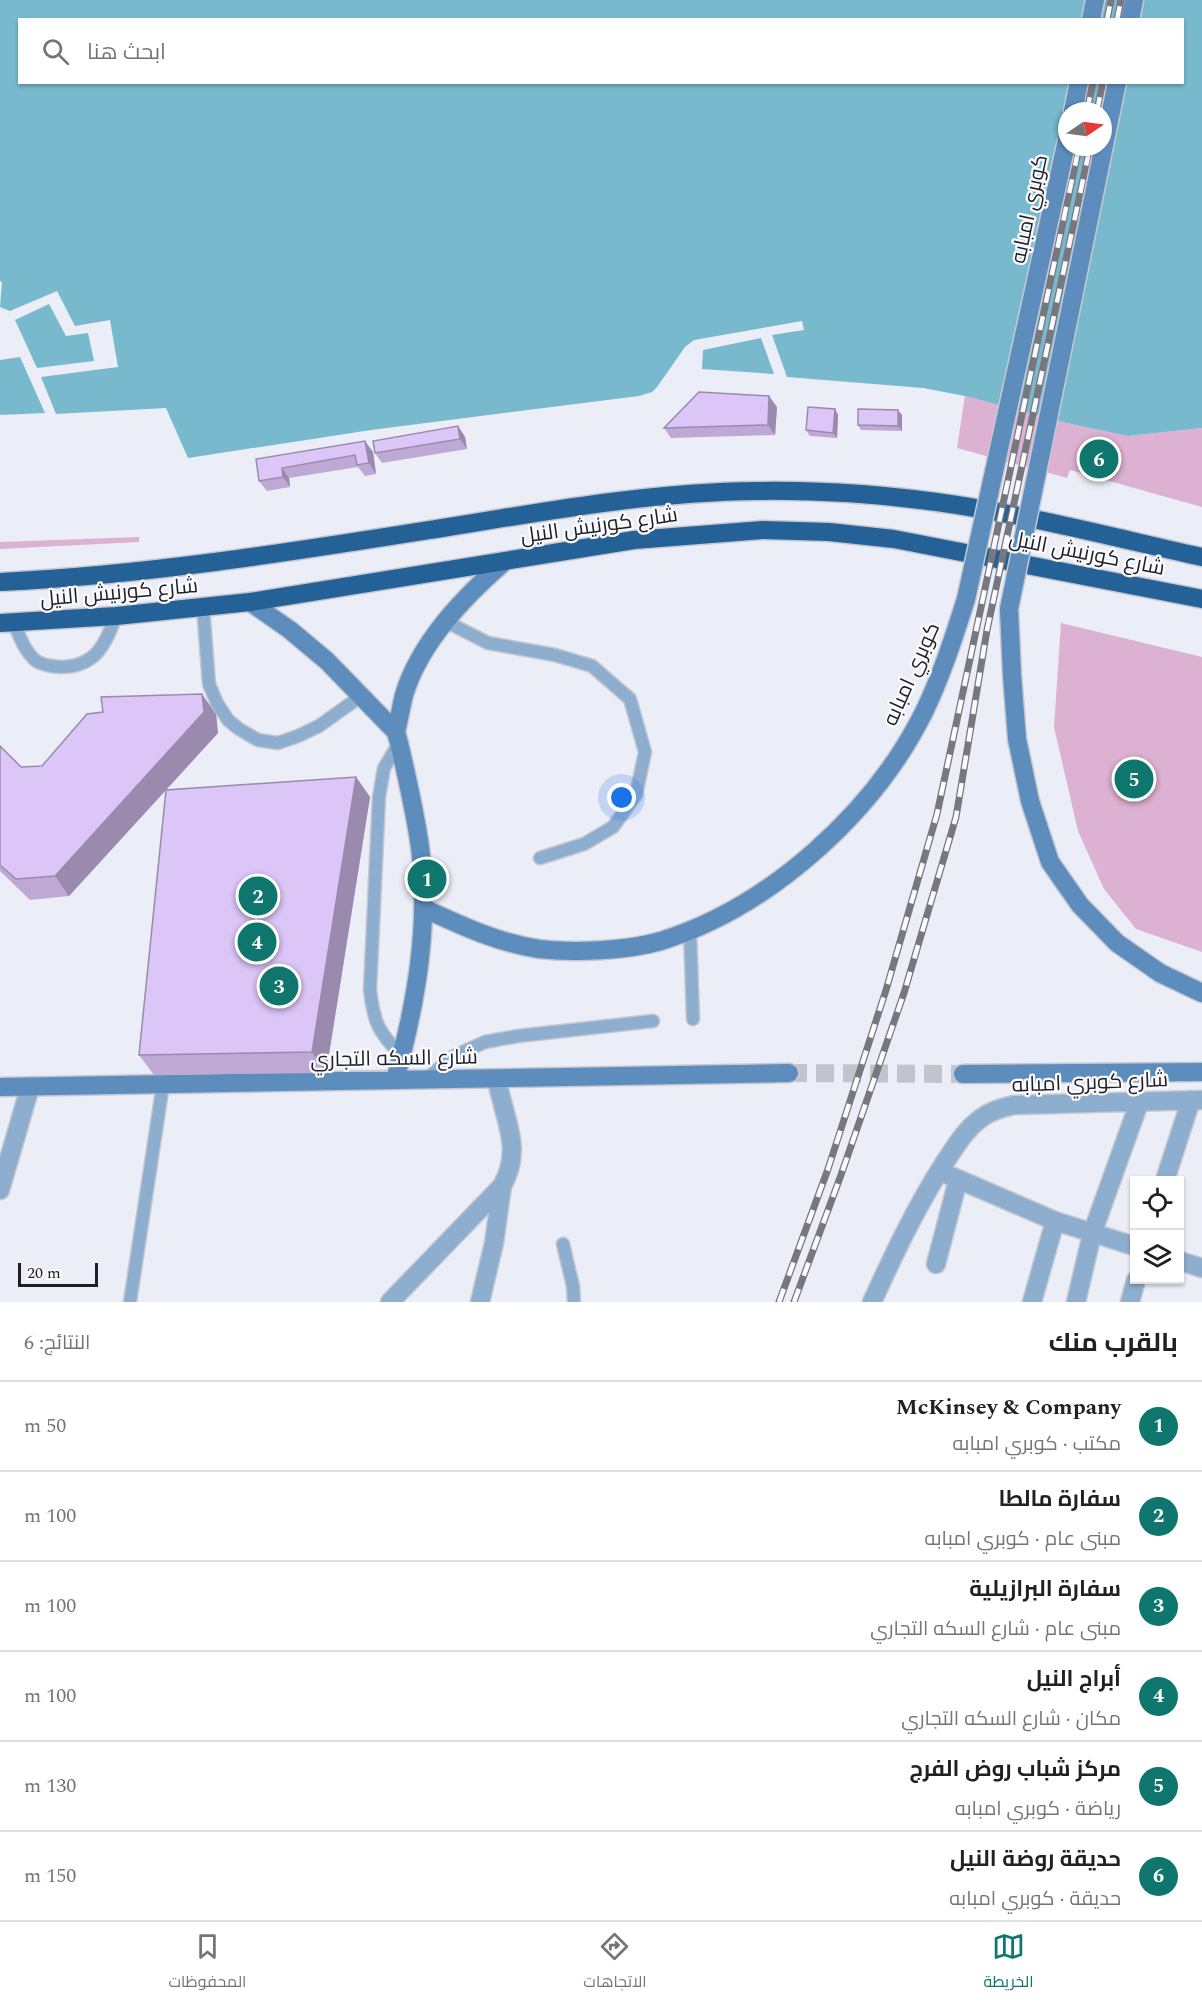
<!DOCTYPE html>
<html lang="ar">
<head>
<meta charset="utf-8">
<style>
  :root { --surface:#fff; --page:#f6f6f6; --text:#202124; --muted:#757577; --line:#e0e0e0; --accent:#0f766e }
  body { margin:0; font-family:Spectral,Cairo,serif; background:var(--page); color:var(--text); direction:rtl }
  .controls { position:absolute; right:18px; bottom:18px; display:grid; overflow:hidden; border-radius:0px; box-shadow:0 2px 4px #0004 }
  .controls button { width:54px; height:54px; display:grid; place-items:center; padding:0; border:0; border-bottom:2px solid var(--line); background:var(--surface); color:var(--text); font:30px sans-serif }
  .compass { position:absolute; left:1058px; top:102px; width:54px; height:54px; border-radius:50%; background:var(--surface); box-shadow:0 2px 4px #0004; rotate:77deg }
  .scale { position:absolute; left:18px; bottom:15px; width:80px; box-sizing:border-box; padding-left:6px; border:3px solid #1f2024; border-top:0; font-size:16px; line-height:21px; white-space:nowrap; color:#1f2024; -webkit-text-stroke:4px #fafaff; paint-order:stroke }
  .you { position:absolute; left:622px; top:798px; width:21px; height:21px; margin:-15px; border:4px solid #fff; border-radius:50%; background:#1a73e8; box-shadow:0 0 0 9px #1a73e833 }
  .badge { display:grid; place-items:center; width:39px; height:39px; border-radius:50%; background:var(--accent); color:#fff; font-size:20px; font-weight:700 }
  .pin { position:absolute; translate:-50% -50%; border:3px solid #fff; box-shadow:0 2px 6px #0006 }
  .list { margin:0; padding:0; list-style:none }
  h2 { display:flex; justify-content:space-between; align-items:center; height:78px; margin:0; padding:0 24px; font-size:26px }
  h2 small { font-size:20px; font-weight:400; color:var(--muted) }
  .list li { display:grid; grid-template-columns:39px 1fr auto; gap:18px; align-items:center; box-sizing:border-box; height:90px; padding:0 24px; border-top:2px solid var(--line) }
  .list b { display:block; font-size:22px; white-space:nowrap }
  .list p { margin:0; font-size:20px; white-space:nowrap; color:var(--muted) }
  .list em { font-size:20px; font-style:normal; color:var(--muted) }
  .icon { flex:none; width:33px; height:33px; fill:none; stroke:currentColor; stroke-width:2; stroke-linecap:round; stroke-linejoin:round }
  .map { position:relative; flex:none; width:1202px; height:1302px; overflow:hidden; direction:ltr }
  .search { position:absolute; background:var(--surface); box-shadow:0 2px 4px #0004; left:18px; right:18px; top:18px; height:66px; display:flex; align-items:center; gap:15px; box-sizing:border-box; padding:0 21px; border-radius:0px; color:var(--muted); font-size:22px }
  .sheet { height:618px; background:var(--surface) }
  nav { display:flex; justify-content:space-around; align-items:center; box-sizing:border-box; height:84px; border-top:2px solid var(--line); background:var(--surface); font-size:16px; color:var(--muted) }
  nav a { display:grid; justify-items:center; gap:3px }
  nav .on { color:var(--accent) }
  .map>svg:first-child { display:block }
  .green { fill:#ddb1d2 }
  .water { fill:#78b9cd; fill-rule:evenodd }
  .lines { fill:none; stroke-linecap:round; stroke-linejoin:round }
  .secondary-tunnel { stroke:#c2c4cd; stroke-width:18; stroke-dasharray:18 9; stroke-linecap:butt }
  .lane-casing { stroke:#c6c8d1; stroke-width:15 }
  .street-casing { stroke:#c6c8d1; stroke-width:21 }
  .secondary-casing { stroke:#c6c8d1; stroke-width:21 }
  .highway-casing { stroke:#c6c8d1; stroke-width:21 }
  .lane { stroke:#8daece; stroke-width:12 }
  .street { stroke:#8daece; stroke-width:18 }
  .secondary { stroke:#5c8dbd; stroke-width:18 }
  .highway { stroke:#246196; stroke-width:18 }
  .rail-casing { stroke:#77787f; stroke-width:7 }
  .rail { stroke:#fafaff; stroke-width:4.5; stroke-dasharray:14; stroke-linecap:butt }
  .secondary-bridge-casing { stroke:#c6c8d1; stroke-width:21; stroke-linecap:butt }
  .secondary-bridge { stroke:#5c8dbd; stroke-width:18 }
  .wall { fill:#bda9d4 }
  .shaded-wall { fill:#9a8aad }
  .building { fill:#dcc5f7; stroke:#9a8aad; stroke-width:1.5 }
  .labels { text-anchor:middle; stroke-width:4.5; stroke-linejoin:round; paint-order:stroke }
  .street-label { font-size:21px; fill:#1f2024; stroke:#fafaff }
</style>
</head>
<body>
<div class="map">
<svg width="1202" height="1302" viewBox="0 0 1202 1302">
  <rect width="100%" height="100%" fill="#ebedf7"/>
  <path class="green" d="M965,396L1075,425L1128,436L1202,428V507L1070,470L1067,478L957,448Z
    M139,537V542L0,549V542Z
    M1061,623L1202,657V952L1136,929L1104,889L1078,831L1054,727Z"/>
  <path class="water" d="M0,0H1202V428L1128,436L1075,425L965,396L923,388L787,377L772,335L804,330L802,321L694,340L685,347L657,387L652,392L639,396L371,430L188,458L166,408L56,414L41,377L118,367L110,320L75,326L57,291L10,311L0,307L2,282L0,281ZM20,20H1182V82H20ZM1067,111H1103V147H1067Z
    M49,304L66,336L88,333L94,361L37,368L15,320Z
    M761,338L774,374L702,369L703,350Z
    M20,357L45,413L0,415V360Z"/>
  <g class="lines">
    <path class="secondary-tunnel" d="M789,1073L963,1074"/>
    <g class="lane-casing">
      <path id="lane" d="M203,607L209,684L217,703L228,720L239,729L258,740L278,743L298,736L319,726L361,696
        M445,621L488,643L555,655L592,666L630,699L645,752L636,795L613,827L584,844L540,858
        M14,623C19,635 24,650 35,660C41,665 54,667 62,667C96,666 105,645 116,616
        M399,743L384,768L379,797L370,990C374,1023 378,1032 402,1056
        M690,930L693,1019
        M426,1079L454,1056L485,1042L518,1036L653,1021
        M563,1244L573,1286L574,1302
        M130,1302L163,1084"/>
    </g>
    <g class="street-casing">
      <path id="street" d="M939,1171L1055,1221L1134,1246
        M1165,1180L1191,1100
        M0,1190L30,1087
        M1180,1261L1202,1268
        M936,1264L958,1180
        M390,1302L502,1186C524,1148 503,1118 497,1079
        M480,1302L494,1243L502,1186
        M872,1302C894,1254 916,1207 945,1162C955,1147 965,1130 980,1119C990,1111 1001,1108 1014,1105L1202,1100
        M1032,1302L1055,1221
        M1076,1302L1092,1234L1139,1103
        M1130,1302L1136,1280"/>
    </g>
    <g class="secondary-casing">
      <path id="secondary" d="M1091,20L1095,0
        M1130,20L1134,0
        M1073,111L1079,82
        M250,602L290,630L327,661L396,732L399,743C407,777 415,812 420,847C430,926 416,1004 395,1080
        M1009,609L1012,675L1017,739L1030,801L1050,862L1080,905L1117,943L1160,973L1202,993
        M396,732C399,720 401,707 404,695C420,642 464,597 504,562
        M423,908C460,925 498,943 539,949C573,953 627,951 661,941C770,907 875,812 925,710C942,674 954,637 966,599
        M963,1074L1202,1072
        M0,1087L789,1073"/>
    </g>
    <g class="highway-casing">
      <path id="highway" d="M0,582C147,575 291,552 436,529C542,512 648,492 757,491C824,490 891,495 957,505C1040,518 1121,539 1202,557
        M0,623L116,616L250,602L634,540L763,530L829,532L894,539L1202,599"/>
    </g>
    <use href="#lane" class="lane"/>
    <use href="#street" class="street"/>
    <use href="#secondary" class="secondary"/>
    <use href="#highway" class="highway"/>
    <g class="rail-casing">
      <path id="rail" d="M1107,20L1111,0
        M1117,20L1121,0
        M1087,111L1093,82
        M1097,111L1103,82
        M779,1302L828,1169L886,990L937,814L1079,147
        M794,1302L841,1175L904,993L956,817L987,630L1090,147"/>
    </g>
    <use href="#rail" class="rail"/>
    <g class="secondary-bridge-casing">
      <path id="secondary-bridge" d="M966,599L1067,140
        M1009,609L1117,82"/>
    </g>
    <use href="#secondary-bridge" class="secondary-bridge"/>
  </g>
  <path class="wall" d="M777,407L775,435L671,438L664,428Z
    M835,409L838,415L837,438L810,436L806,430Z
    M902,415V431L861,430L858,425Z
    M458,426L465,437L467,449L382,463L375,453Z
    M373,452L376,474L365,476L358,467L289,478L290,487L267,491L259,481L256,459Z
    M216,714L218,733L69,896L30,900L0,871V746L21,767L42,766Z
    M356,777L370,797L326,1073L154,1075L139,1055Z"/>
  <path class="shaded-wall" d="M769,396L777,407L775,435L768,425Z
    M835,409L838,415L837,438L833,433Z
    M898,410L902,415V431L898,426Z
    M458,426L465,437L467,449L460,439Z
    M365,441L373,452L376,474L369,463Z
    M282,468L289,478L290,487L283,477Z
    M202,694L216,714L218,733L69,896L55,876Z
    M356,777L370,797L326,1073L312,1052Z"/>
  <path class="building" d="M699,392L769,396L768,425L664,428Z
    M808,407L835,409L833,433L806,430Z
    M858,409L898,410V426L858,425Z
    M458,426L460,439L375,453L373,441Z
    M365,441L369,463L357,465L355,455L282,468L283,477L259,481L256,459Z
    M202,694L204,712L55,876L16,879L0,865V746L21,767L42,766L87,714L103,712L101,697Z
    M356,777L312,1052L139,1055L166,790Z"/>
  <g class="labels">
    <g class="street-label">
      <text transform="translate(1029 209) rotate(-78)" y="7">كوبري امبابه</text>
      <text transform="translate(599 525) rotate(-8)" y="7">شارع كورنيش النيل</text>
      <text transform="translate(1087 553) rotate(11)" y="7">شارع كورنيش النيل</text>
      <text transform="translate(119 592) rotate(-5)" y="7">شارع كورنيش النيل</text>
      <text transform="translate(911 674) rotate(-66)" y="7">كوبري امبابه</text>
      <text transform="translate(394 1058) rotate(-1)" y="7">شارع السكه التجاري</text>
      <text transform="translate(1090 1082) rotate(-2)" y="7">شارع كوبري امبابه</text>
    </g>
  </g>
</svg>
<div class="controls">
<button><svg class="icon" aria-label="locate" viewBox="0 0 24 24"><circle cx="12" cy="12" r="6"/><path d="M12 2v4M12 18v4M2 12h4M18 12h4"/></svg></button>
<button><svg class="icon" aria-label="layers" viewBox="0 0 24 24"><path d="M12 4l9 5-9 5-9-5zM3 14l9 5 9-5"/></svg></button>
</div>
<svg class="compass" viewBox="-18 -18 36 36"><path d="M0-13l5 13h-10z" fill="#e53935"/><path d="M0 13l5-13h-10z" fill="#757577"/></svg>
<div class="scale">20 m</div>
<div class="you"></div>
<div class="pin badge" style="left:427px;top:879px">1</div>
<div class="pin badge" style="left:258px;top:896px">2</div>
<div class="pin badge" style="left:279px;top:986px">3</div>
<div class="pin badge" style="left:257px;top:942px">4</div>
<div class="pin badge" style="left:1134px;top:779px">5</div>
<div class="pin badge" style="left:1099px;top:459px">6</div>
<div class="search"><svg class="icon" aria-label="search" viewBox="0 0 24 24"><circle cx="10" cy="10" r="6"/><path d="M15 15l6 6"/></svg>ابحث هنا</div>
</div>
<section class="sheet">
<h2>بالقرب منك<small>النتائج: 6</small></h2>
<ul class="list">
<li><span class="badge">1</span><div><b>McKinsey &amp; Company</b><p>مكتب · كوبري امبابه</p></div><em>50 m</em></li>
<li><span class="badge">2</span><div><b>سفارة مالطا</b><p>مبنى عام · كوبري امبابه</p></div><em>100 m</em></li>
<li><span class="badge">3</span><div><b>سفارة البرازيلية</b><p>مبنى عام · شارع السكه التجاري</p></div><em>100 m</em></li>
<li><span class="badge">4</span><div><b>أبراج النيل</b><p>مكان · شارع السكه التجاري</p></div><em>100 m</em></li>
<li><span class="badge">5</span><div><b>مركز شباب روض الفرج</b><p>رياضة · كوبري امبابه</p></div><em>130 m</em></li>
<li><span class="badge">6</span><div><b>حديقة روضة النيل</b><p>حديقة · كوبري امبابه</p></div><em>150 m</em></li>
</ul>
</section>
<nav>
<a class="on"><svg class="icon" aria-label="map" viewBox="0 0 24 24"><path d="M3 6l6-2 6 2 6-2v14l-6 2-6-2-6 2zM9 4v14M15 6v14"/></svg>الخريطة</a>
<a><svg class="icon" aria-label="directions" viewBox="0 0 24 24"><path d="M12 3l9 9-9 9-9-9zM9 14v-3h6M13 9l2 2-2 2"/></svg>الاتجاهات</a>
<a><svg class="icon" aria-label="saved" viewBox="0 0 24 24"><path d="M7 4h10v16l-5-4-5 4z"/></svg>المحفوظات</a>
</nav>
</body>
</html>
